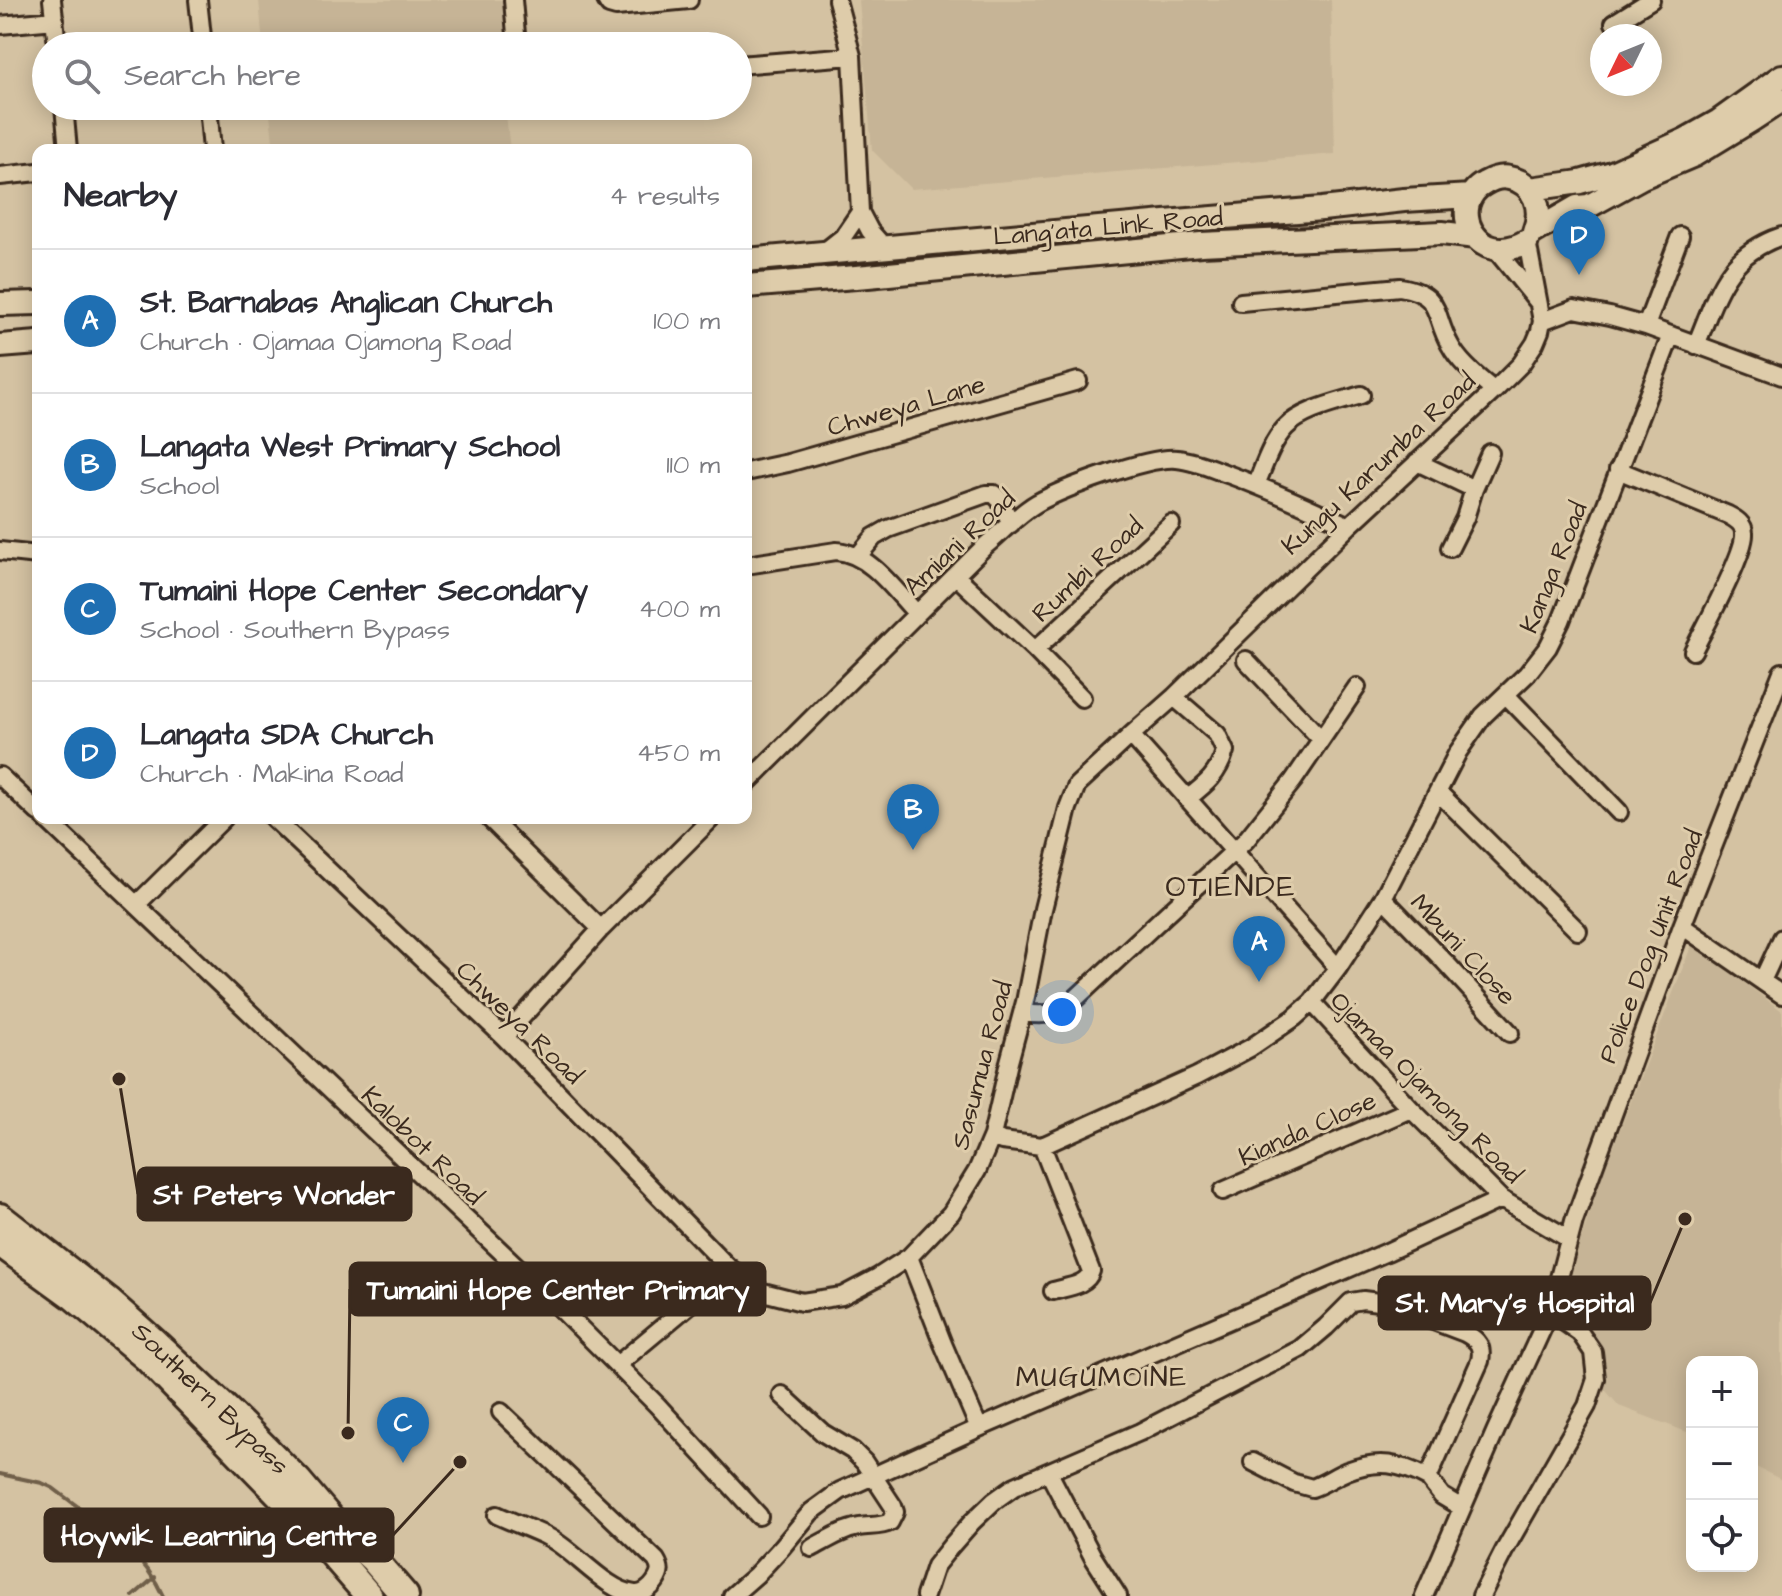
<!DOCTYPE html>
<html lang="en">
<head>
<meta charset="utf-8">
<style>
  :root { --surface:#fff; --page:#f7f7f7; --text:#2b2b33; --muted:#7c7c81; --line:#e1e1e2; --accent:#1f6fb2 }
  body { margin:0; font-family:"Architects Daughter",sans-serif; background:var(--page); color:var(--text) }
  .controls { position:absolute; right:24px; bottom:24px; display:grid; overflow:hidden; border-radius:16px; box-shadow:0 4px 20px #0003 }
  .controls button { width:72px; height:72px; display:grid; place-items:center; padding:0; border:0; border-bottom:2px solid var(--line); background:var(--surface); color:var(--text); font:40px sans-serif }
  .compass { position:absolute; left:1590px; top:24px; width:72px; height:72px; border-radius:50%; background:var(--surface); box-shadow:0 4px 20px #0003; rotate:227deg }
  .you { position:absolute; left:1062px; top:1012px; width:28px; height:28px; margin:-20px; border:6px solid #fff; border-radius:50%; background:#1a73e8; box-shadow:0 0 0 12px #1a73e833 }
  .badge { display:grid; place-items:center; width:52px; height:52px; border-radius:50%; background:var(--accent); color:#fff; font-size:26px; font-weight:700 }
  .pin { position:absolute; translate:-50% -66px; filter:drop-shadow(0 2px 4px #0008) }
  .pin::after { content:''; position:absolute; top:42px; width:28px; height:24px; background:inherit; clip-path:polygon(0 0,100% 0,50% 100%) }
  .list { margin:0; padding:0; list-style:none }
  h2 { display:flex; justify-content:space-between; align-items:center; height:104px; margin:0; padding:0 32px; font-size:34px }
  h2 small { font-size:26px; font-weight:400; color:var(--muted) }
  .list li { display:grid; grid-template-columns:52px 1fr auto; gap:24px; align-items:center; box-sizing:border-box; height:144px; padding:0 32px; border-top:2px solid var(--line) }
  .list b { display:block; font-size:30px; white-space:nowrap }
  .list p { margin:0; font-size:26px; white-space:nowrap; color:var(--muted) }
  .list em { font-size:26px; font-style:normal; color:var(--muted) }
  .icon { flex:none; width:44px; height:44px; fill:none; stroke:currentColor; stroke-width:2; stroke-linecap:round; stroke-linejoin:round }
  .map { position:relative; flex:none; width:1782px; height:1596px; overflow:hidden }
  .search { position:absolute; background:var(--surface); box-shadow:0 4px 20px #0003; left:32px; top:32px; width:720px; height:88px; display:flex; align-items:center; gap:20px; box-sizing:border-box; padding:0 28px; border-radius:44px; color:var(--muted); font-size:30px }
  .panel { position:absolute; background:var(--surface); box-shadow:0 4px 20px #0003; left:32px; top:144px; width:720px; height:680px; border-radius:16px }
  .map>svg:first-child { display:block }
  .built { fill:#c6b496 }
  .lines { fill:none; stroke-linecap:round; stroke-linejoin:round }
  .stream { stroke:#6f5e4a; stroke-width:4 }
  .minor-casing { stroke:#3b2a1e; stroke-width:22 }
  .secondary-casing { stroke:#3b2a1e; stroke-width:28 }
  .trunk-casing { stroke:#3b2a1e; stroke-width:32 }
  .minor { stroke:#deccaa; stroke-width:16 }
  .secondary { stroke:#deccaa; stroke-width:22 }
  .trunk { stroke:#deccaa; stroke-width:26 }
  .labels { text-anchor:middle; stroke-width:6; stroke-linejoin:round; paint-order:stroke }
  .street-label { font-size:26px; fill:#3b2a1e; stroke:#deccaa }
  .neighbourhood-label { font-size:28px; letter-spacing:2px; fill:#3b2a1e; stroke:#deccaa }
  .quarter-label { font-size:30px; letter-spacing:2px; fill:#3b2a1e; stroke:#deccaa }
  .leader { fill:none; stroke:#3b2a1e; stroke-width:3 }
  .callout-dot { fill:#3b2a1e; stroke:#deccaa; stroke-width:3 }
  .callout { fill:#3b2a1e; stroke:#3b2a1e; stroke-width:3 }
  .callout-label { font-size:28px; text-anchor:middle; font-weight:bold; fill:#fff }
</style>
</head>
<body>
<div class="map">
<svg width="1782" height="1596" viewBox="0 0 1782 1596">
  <rect width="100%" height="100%" fill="#d4c2a2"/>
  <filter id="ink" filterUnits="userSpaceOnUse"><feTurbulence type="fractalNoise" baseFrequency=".0125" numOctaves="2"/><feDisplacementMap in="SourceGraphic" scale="16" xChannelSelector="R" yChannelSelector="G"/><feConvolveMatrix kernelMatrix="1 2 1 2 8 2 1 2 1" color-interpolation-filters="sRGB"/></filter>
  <g filter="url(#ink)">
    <path class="built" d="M259,0H504L508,46H263Z
      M859,0H1331L1335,154L911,189L872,150Z
      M269,106H505L510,150H274Z
      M1692,944L1782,1011V1480L1752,1465V1362H1692V1434L1619,1406L1601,1385L1596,1337L1566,1296L1578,1249L1597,1189Z"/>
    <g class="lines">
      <path class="stream" d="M0,1474L42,1483L53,1488C93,1519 142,1548 163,1596
        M133,1596L155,1577"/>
      <g class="minor-casing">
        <path id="minor" d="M52,0L57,46
          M198,0L203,46
          M513,0L517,46
          M606,0L609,5L616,7L689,0
          M837,0L852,56L860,212L870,231L885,248
          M1614,23L1651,0
          M0,25L55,20
          M738,65L852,56
          M64,106L68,150
          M208,106L212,150
          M0,176L38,172
          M1495,249L1538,302
          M824,252L843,237L860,212
          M1241,302L1400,287C1443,294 1433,315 1450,345C1460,364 1479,378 1494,391
          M1542,321L1574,309L1610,316L1646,326L1782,376
          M1646,326L1680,236
          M1696,345C1717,295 1725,255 1782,236
          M1417,462L1474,489L1465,518L1450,548
          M1618,470L1728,515C1736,519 1744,524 1744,533C1746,552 1704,629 1693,651
          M746,472L788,463L1078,381
          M1256,485C1264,466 1271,443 1285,428C1301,410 1339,402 1361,395
          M1474,489L1490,453
          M0,551L38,555
          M858,556L874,537L888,529L986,494H994L1000,500L1011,524
          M746,565L836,551C870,553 895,591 917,614
          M956,576L1035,650L1082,698
          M1035,650L1171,524
          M1246,660L1321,739
          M1506,695L1619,812
          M1174,697L1217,734L1225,751C1218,775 1206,784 1187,799
          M0,776L38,812
          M746,784L985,546C1002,532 1018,514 1037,503C1064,488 1149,456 1177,459C1196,461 1213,469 1230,475C1271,490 1310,508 1349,526
          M1439,793L1578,931
          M45,818L550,1298L657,1405L759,1516
          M273,818L504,1037L727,1266L759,1291L802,1302L842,1296L878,1277L909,1257L951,1213L977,1171L992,1136L1009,1062L1025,1002L1043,909L1068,808L1077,785L1131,735
          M489,818L601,929
          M1383,898L1444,961L1510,1033
          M137,904L224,818
          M1682,926L1782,995
          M1338,968L1383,898L1458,752L1483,716L1527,674L1548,647L1561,621L1671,335
          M1762,981L1782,938
          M1312,1002L1411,1109L1501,1199L1569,1239
          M1023,1013C1046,1016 1053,1015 1073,1001L1246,840L1293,781L1357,687
          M504,1037L601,929L712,818
          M992,1136L1002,1141L1042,1146L1197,1076L1250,1048L1294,1018L1312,1002L1338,968L1131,735L1174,697L1349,526L1494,391L1521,364L1535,343L1540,331L1542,321L1527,241
          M1042,1146L1091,1271C1087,1286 1066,1287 1053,1291
          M1223,1191L1411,1109
          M909,1257L943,1344L979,1428
          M617,1365L689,1305L727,1266
          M782,1395L823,1433L853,1451L864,1462L893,1506L895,1512L890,1522C881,1527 870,1525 859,1527C842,1530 827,1540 812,1548
          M1253,1462L1294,1483L1312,1488C1324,1484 1335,1476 1347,1471C1378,1459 1400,1463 1428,1478
          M1049,1473L1093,1557L1118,1596
          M497,1515C514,1523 532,1529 548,1537C574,1550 607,1592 635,1594C643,1595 651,1588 655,1582C661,1573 661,1568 656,1560L501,1412
          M732,1596L756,1575L782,1547L811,1512L840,1491L979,1428L1387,1252L1501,1199
          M925,1596L935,1566L951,1546L972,1522L994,1501L1015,1486L1140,1432L1300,1349L1326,1327L1351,1302L1363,1300L1386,1303L1465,1333C1478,1340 1483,1346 1480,1361L1428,1478L1442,1496L1462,1508
          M1424,1596L1496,1430L1550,1312
          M1481,1596L1504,1551L1587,1406L1596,1379L1593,1352L1580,1333L1550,1312L1574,1221L1682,926L1782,672"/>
      </g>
      <g class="secondary-casing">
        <path id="secondary" d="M1530,189L1580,182L1612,173L1685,140L1719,121L1782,76
          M1534,232L1577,207L1589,206L1642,177L1694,155L1753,119L1782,100
          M1527,241C1476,272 1445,204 1485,183C1492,179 1501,176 1509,178C1536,183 1543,210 1534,232
          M746,260L1165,222L1322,209L1404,200L1471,196
          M746,286L868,276L1201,244L1442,233L1476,237
          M0,304L38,303
          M0,346L38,343"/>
      </g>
      <g class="trunk-casing">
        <path id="trunk" d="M0,1217L109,1302L153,1341L230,1413L298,1481L332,1521L373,1559L405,1596
          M0,1243L73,1296L146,1357L290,1505L369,1596"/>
      </g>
      <use href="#minor" class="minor"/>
      <use href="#secondary" class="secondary"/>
      <use href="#trunk" class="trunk"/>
    </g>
  </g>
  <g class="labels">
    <g class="street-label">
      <text transform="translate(1108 226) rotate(-5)" y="9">Lang'ata Link Road</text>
      <text transform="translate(906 405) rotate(-16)" y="9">Chweya Lane</text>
      <text transform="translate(1378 463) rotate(-43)" y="9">Kungu Karumba Road</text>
      <text transform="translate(959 542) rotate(-43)" y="9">Amiani Road</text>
      <text transform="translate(1553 567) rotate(-68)" y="9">Kanga Road</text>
      <text transform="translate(1087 569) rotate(-43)" y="9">Rumbi Road</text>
      <text transform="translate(1650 946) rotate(-69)" y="9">Police Dog Unit Road</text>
      <text transform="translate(1464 949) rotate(47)" y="9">Mbuni Close</text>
      <text transform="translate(520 1022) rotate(44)" y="9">Chweya Road</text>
      <text transform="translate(981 1065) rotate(-75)" y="9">Sasumua Road</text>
      <text transform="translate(1427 1087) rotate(45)" y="9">Ojamaa Ojamong Road</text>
      <text transform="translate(1307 1128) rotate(-24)" y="9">Kianda Close</text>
      <text transform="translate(423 1145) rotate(44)" y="9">Kalobot Road</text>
      <text transform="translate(211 1398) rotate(44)" y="9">Southern Bypass</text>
    </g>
    <g class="neighbourhood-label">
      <text x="1102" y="1386">MUGUMOINE</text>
    </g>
    <g class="quarter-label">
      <text x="1231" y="896">OTIENDE</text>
    </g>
  </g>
  <path class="leader" d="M119 1079L138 1194M348 1433L350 1289M1685 1219L1650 1303M460 1462L393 1535"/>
  <g class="callout-dot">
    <circle cx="119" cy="1079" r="8"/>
    <circle cx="348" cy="1433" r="8"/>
    <circle cx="1685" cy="1219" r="8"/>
    <circle cx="460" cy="1462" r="8"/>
  </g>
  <g class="callout">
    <rect x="138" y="1168" width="273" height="52" rx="8"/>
    <rect x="350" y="1263" width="415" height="52" rx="8"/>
    <rect x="1379" y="1277" width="271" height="52" rx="8"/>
    <rect x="45" y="1509" width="348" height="52" rx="8"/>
  </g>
  <g class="callout-label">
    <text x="274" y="1204">St Peters Wonder</text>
    <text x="558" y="1299">Tumaini Hope Center Primary</text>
    <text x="1515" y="1312">St. Mary's Hospital</text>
    <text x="219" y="1545">Hoywik Learning Centre</text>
  </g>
</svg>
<div class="controls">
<button>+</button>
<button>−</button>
<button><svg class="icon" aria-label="locate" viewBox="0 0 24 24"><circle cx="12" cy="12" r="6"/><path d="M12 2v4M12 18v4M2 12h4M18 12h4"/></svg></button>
</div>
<svg class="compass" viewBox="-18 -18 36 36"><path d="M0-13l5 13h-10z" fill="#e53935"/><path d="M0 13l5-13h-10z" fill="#7c7c81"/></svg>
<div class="you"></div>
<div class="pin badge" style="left:1259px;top:982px">A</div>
<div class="pin badge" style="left:913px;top:850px">B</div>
<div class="pin badge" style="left:403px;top:1463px">C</div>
<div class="pin badge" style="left:1579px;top:275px">D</div>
<div class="search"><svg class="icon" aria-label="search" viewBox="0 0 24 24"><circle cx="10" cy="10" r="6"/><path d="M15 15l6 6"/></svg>Search here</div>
<section class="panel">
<h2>Nearby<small>4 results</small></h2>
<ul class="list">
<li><span class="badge">A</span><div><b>St. Barnabas Anglican Church</b><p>Church · Ojamaa Ojamong Road</p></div><em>100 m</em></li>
<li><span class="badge">B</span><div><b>Langata West Primary School</b><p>School</p></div><em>110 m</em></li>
<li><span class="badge">C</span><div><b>Tumaini Hope Center Secondary</b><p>School · Southern Bypass</p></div><em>400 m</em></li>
<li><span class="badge">D</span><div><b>Langata SDA Church</b><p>Church · Makina Road</p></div><em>450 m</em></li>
</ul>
</section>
</div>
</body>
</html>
